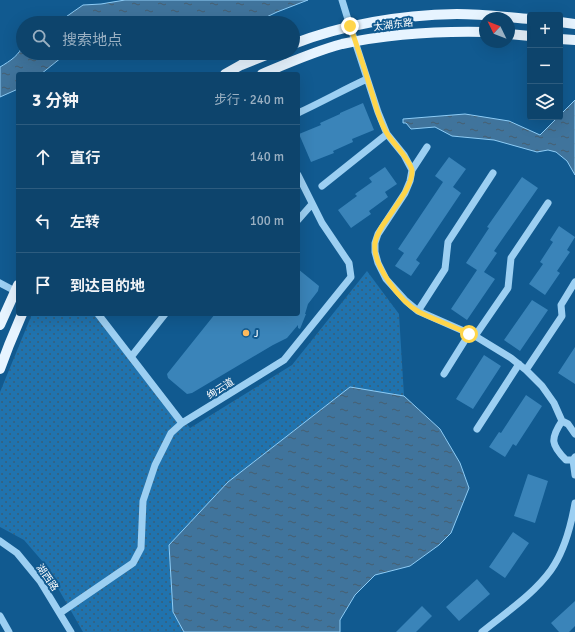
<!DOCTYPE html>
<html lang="zh">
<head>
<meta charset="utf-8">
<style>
  :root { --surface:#0d446c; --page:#164b72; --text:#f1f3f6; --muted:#9ab0c2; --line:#2d5c7f }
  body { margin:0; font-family:Signika,"Noto Sans SC",sans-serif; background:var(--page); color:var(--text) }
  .controls { position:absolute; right:12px; top:12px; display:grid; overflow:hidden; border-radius:4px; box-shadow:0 4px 16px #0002 }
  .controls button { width:36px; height:36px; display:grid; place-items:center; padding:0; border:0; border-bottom:1px solid var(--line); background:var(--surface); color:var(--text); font:20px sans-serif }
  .compass { position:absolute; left:479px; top:12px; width:36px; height:36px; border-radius:50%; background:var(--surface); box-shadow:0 4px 16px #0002; rotate:313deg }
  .stop { position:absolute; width:12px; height:12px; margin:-9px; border:3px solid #ffd54a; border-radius:50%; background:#fff }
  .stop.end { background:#ffd54a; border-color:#fff; box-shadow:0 1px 4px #0008 }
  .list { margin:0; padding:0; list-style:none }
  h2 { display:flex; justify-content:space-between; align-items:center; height:52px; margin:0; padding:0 16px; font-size:17px }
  h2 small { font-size:13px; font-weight:400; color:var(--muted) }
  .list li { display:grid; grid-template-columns:26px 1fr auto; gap:12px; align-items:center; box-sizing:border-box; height:64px; padding:0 16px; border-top:1px solid var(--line) }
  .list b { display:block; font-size:15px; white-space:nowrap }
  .list em { font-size:13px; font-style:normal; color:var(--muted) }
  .icon { flex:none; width:22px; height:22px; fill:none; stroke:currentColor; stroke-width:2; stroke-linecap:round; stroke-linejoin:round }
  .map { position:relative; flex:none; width:575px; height:632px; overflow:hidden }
  .search { position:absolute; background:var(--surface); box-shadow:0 4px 16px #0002; left:16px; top:16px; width:284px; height:44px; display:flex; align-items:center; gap:10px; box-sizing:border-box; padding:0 14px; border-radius:22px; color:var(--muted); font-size:15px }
  .panel { position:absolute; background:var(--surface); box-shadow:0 4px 16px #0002; left:16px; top:72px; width:284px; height:244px; border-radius:4px }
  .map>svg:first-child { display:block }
  .park { fill:url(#park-dots) }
  .water { fill:url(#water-ripples); stroke:#8dccf6 }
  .building { fill:#3a84b9 }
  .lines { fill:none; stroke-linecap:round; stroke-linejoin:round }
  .minor { stroke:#9ccff2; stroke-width:7 }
  .major { stroke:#e7f4ff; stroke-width:10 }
  .route { stroke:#ffd54a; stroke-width:5 }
  .poi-dot { fill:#ffbb5d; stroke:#115a90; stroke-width:1.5 }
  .labels { text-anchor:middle; stroke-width:4; stroke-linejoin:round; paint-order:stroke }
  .street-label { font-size:10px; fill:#fff; stroke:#115a90 }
  .poi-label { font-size:10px; fill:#fff; stroke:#115a90; text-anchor:start }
</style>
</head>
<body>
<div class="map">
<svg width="575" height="632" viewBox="0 0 575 632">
  <defs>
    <pattern id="park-dots" width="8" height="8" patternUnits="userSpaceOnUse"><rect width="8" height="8" fill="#2073ae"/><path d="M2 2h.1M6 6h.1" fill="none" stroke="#385e78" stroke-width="1.8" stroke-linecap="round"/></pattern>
    <pattern id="water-ripples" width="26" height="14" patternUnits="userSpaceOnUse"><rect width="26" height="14" fill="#40749c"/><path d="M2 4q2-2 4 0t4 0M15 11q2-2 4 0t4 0" fill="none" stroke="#475e70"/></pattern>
  </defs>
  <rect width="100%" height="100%" fill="#115a90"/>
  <path class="park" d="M367,271L399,314L404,396L350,388L173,612L184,632H83L43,562L24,540L0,527V392L32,314H101L190,428L292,365Z"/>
  <path class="water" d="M125,0H308L277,12L254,23H208L202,21L201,23L152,20L136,23H59L60,21L83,5L101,4Z
    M23,44V53H67L41,74H18V89L0,97V67C10,61 20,55 23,44Z
    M575,100V175L567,161L556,152L548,150L537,152L494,140L452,136L435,127L411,129L406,123H403V119L465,114L509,121L540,135L558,117H560V115Z
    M350,387L404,396L440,429L460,463L469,488L451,533L439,545L410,566L375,575L355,595L340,620V632H184L173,612L169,545L228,482Z"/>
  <path class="building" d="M363,103L374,130L352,139L353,142L333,151L334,153L311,162L299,134L321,125L320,123L340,114V113Z
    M449,157L466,169L453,187L461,193L416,260L420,263L411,276L395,266L404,253L398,249L443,182L435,176Z
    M385,167L397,184L385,192L388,197L369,211L371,214L351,228L338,210L357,196L355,194L372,182L369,178Z
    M522,177L538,188L494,251L497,253L484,272L495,279L467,320L451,309L477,270L466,263L489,228L487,227Z
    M559,226L575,237L567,250L570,252L557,271L560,273L545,295L529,284L543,264L540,262L553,242L550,240Z
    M298,269L319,286L318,291L308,304L305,314H306L300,329L298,328V325L287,338L273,345L192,393L187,394L168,378L167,374L215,314H298Z
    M532,300L548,310L520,351L504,340Z
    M575,347V384L558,373Z
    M484,355L501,366L473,409L456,399Z
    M526,395L542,406L516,446L513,444L505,457L489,447L499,432L501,433Z
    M528,474L548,481L535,523L514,516Z
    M513,532L529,543L505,578L489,567Z
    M477,579L490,594L459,621L446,607Z
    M575,601V626L569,632H559L551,623Z
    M422,606L432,616L416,632H396Z"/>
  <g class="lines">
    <path class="minor" d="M342,0L350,26L378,112L387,134L404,155L412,170L410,181L405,193L378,234L375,243V252L378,263L386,279L406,301L418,311L475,336L511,358L526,370L542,386L554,403L562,421L568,424L575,434
      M298,113C322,102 343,90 367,79
      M412,170L427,147
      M322,186L387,134
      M298,220L312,204
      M0,283L15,291
      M418,311L445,269L448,242L493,173
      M98,314L182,423
      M475,336L508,288L511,258L548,203
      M131,357L165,314
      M526,370L562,316L561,305L575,282
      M444,374L469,334
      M562,421C550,439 551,445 566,460H573L575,457
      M477,429L519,364
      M573,460L575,475
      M0,541L17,553L40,581L71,632
      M60,613L133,563L141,548L143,501L155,465L171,433L182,423L284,360L351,277L349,263L322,223L298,175
      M0,616L9,632
      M482,632C505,613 533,595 551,570C565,550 571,526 575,503"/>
    <path class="major" d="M560,22L575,24
      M509,34L530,36
      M560,39L575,40
      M293,44C345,24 402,15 457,14C481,14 506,17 530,19
      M225,74L241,65L271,53
      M262,74C288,63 315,51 342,44C389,34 437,31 485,32
      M0,325L18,285
      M0,369L9,345L22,314"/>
  </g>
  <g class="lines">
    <path class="route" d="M350,26C358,48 365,71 372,93C376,107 380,123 388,135C394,144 410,160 412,170C413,182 401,199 394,209C388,219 377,230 375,243C372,265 400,301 419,312C435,320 453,326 469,334"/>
  </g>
  <circle class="poi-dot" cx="246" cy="333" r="4"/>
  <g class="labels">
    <g class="street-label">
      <text transform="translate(393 24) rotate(-7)" y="4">太湖东路</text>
      <text transform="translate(220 388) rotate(-32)" y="4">绚云道</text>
      <text transform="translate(48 577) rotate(55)" y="4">湖西路</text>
    </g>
    <g class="poi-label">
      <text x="254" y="337">J</text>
    </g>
  </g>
</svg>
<div class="controls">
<button>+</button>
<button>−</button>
<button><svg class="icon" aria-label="layers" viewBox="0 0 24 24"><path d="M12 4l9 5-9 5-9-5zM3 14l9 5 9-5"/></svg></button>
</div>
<svg class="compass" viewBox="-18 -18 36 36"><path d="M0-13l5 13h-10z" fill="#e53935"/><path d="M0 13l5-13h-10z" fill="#9ab0c2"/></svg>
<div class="stop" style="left:469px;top:334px"></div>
<div class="stop end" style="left:350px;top:26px"></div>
<div class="search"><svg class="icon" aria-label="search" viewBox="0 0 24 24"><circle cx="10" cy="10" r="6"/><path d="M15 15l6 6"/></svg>搜索地点</div>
<section class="panel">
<h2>3 分钟<small>步行 · 240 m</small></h2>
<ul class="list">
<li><svg class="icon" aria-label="ahead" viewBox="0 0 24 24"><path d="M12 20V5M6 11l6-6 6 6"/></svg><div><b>直行</b></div><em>140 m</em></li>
<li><svg class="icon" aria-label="left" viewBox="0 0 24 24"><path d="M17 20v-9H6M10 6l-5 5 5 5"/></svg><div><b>左转</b></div><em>100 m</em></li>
<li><svg class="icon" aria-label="arrive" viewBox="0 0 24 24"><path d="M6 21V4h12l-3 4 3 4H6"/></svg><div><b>到达目的地</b></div></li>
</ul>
</section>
</div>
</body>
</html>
